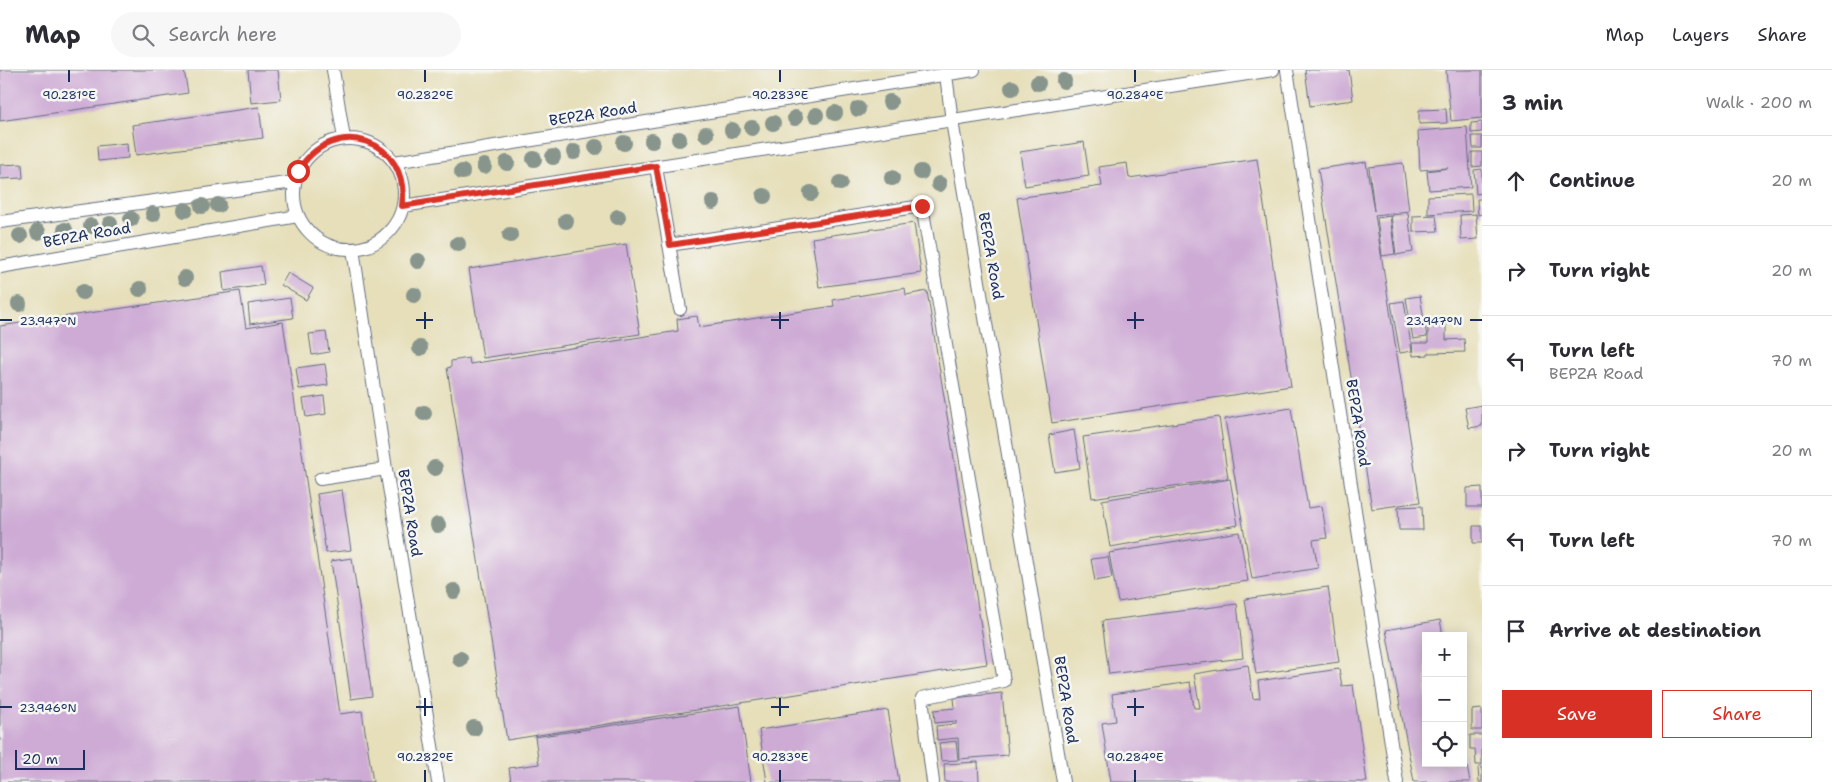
<!DOCTYPE html>
<html lang="en">
<head>
<meta charset="utf-8">
<style>
  :root { --surface:#fff; --page:#f7f7f7; --text:#2b2b33; --muted:#7c7c81; --line:#e1e1e2; --accent:#d93025 }
  body { margin:0; font-family:"Shantell Sans",sans-serif; background:var(--page); color:var(--text) }
  .controls { position:absolute; right:15px; bottom:15px; display:grid; overflow:hidden; border-radius:0px; box-shadow:0 2px 12px #0003 }
  .controls button { width:45px; height:45px; display:grid; place-items:center; padding:0; border:0; border-bottom:1px solid var(--line); background:var(--surface); color:var(--text); font:25px sans-serif }
  .scale { position:absolute; left:15px; bottom:12px; width:70px; box-sizing:border-box; padding-left:5px; border:2px solid #1b2f5e; border-top:0; font-size:14px; line-height:18px; white-space:nowrap; color:#1b2f5e; -webkit-text-stroke:4px #f6f6f2; paint-order:stroke }
  .stop { position:absolute; width:15px; height:15px; margin:-11px; border:4px solid #d93025; border-radius:50%; background:#fff }
  .stop.end { background:#d93025; border-color:#fff; box-shadow:0 1px 5px #0008 }
  .list { margin:0; padding:0; list-style:none }
  h2 { display:flex; justify-content:space-between; align-items:center; height:65px; margin:0; padding:0 20px; font-size:21px }
  h2 small { font-size:16px; font-weight:400; color:var(--muted) }
  .list li { display:grid; grid-template-columns:32px 1fr auto; gap:15px; align-items:center; box-sizing:border-box; height:90px; padding:0 20px; border-top:1px solid var(--line) }
  .list b { display:block; font-size:19px; white-space:nowrap }
  .list p { margin:0; font-size:16px; white-space:nowrap; color:var(--muted) }
  .list em { font-size:16px; font-style:normal; color:var(--muted) }
  .actions { display:flex; gap:10px; padding:15px 20px }
  .actions a { flex:1; padding:11px 0; border:1px solid var(--accent); border-radius:0px; text-align:center; font-size:18px; color:var(--accent) }
  .actions .main { background:var(--accent); color:#fff }
  .icon { flex:none; width:28px; height:28px; fill:none; stroke:currentColor; stroke-width:2; stroke-linecap:round; stroke-linejoin:round }
  .map { position:relative; flex:none; width:1482px; height:712px; overflow:hidden }
  header { display:flex; align-items:center; gap:30px; box-sizing:border-box; height:70px; padding:0 25px; background:var(--surface); border-bottom:1px solid var(--line) }
  header strong { font-size:24px }
  nav { display:flex; gap:28px; margin-inline-start:auto; font-size:18px }
  .search { width:350px; height:45px; background:var(--page); display:flex; align-items:center; gap:12px; box-sizing:border-box; padding:0 18px; border-radius:28px; color:var(--muted); font-size:19px }
  main { display:flex }
  aside { flex:1; background:var(--surface) }
  .map>svg:first-child { display:block }
  .building { fill:#ceabd5 }
  .lines { fill:none; stroke-linecap:round; stroke-linejoin:round }
  .lane-casing { stroke:#626d7e; stroke-width:14 }
  .lane { stroke:#fff; stroke-width:12 }
  .tree { fill:#87958d }
  .route { stroke:#d93025; stroke-width:6 }
  .ticks { fill:none; stroke:#1b2f5e; stroke-width:2 }
  .labels { text-anchor:middle; stroke-width:5; stroke-linejoin:round; paint-order:stroke }
  .street-label { font-size:15px; fill:#1b2f5e; stroke:#f6f6f2 }
  .ticks-label { font-size:12px; text-anchor:middle; fill:#1b2f5e; stroke:#f6f6f2; stroke-width:5; stroke-linejoin:round; paint-order:stroke }
</style>
</head>
<body>
<header>
<strong>Map</strong>
<div class="search"><svg class="icon" aria-label="search" viewBox="0 0 24 24"><circle cx="10" cy="10" r="6"/><path d="M15 15l6 6"/></svg>Search here</div>
<nav><a>Map</a><a>Layers</a><a>Share</a></nav>
</header>
<main>
<div class="map">
<svg width="1482" height="712" viewBox="0 0 1482 712">
  <rect width="100%" height="100%" fill="#f6f6f2"/>
  <filter id="ink" filterUnits="userSpaceOnUse"><feTurbulence type="fractalNoise" baseFrequency=".02" numOctaves="2"/><feDisplacementMap in="SourceGraphic" scale="10" xChannelSelector="R" yChannelSelector="G"/><feConvolveMatrix kernelMatrix="1 2 1 2 8 2 1 2 1" color-interpolation-filters="sRGB"/></filter>
  <filter id="wash" filterUnits="userSpaceOnUse"><feTurbulence type="fractalNoise" baseFrequency=".0096" numOctaves="4" result="noise"/><feDisplacementMap in="SourceGraphic" scale="20" xChannelSelector="R" yChannelSelector="G"/><feGaussianBlur stdDeviation="1.12" result="paint"/><feColorMatrix in="noise" values="0 0 0 0 0 0 0 0 0 0 0 0 0 0 0 0 0 1.4 0 .05"/><feComposite in="paint" operator="in"/></filter>
  <g filter="url(#wash)">
    <rect width="100%" height="100%" fill="#e6dfba"/>
    <g id="blocks">
      <path class="building" d="M0,0H184L188,23L0,51Z
        M248,0H278L281,30L251,33Z
        M1305,0H1349L1353,30L1310,36Z
        M1446,0H1482V48L1451,51Z
        M259,37L263,68L136,85L132,55Z
        M1446,39L1447,53L1419,54V40Z
        M1482,52V62L1471,63V53Z
        M1467,57L1471,117L1429,120L1427,101L1448,98L1420,100L1418,61Z
        M1472,66H1482V78H1473Z
        M1084,72L1089,106L1025,116L1020,82Z
        M127,73L128,88L98,91L97,76Z
        M1472,82H1482V96L1472,97Z
        M1257,89L1291,316L1052,353L1017,128L1102,116L1099,97L1127,93L1129,108Z
        M1366,92L1374,141L1369,97L1403,93L1409,141L1375,145L1420,432L1372,439L1318,99Z
        M22,94L23,108L0,109V95Z
        M1482,99V123L1476,124L1474,100Z
        M1471,124L1472,141L1428,144V126Z
        M1477,129H1482V144L1478,145Z
        M1408,143L1413,182L1396,185L1391,145Z
        M1476,144L1478,169L1461,170L1460,145Z
        M1436,145L1438,161L1413,162V146Z
        M1390,146L1395,184L1382,186L1377,148Z
        M914,153L921,203L819,217L812,168Z
        M626,174L640,264L483,288L469,199Z
        M261,196L264,215L224,221L222,202Z
        M288,203L313,218L306,230L281,215Z
        M905,218L906,225L927,221L987,594L507,670L447,298L451,297V291L469,288L470,294L678,261L677,249L697,246L699,257L834,236L833,230Z
        M240,221L246,258L283,252L340,644L362,641L373,712H0V256Z
        M1420,226L1427,267L1413,269L1406,228Z
        M290,228L293,248L250,254L248,234Z
        M1404,231L1412,281L1400,283L1391,233Z
        M1428,253H1446V270L1464,269L1465,282L1428,283V285L1413,286L1412,273H1428Z
        M326,262L329,282L312,285L309,264Z
        M325,294L328,315L299,319L296,298Z
        M324,326L326,344L306,347L303,329Z
        M1482,335V356L1469,358L1465,338Z
        M1291,338L1308,438L1322,436L1327,468L1313,470L1318,498L1252,509L1225,349Z
        M1219,347L1228,408L1092,428L1083,367Z
        M1074,360L1080,398L1055,402L1049,365Z
        M1230,409L1238,455L1110,477L1102,430Z
        M1482,417V437H1467V418Z
        M342,420L351,480L326,483L317,424Z
        M1422,436L1423,460H1399L1398,437Z
        M1473,456H1482V473H1473Z
        M1239,462L1248,511L1118,532L1109,483Z
        M1108,487L1112,508L1095,511L1091,489Z
        M352,488L372,626L351,629L331,491Z
        M1328,517L1339,592L1256,604L1245,529Z
        M1237,534L1243,588L1109,604L1102,551Z
        M1440,550L1443,566H1426V693H1463L1464,681L1470,712H1414L1386,560Z
        M1248,595L1253,629L1260,628L1258,611L1339,599L1342,616L1353,615L1367,712H1111L1102,653L1116,651L1112,624L1190,612L1194,638H1200L1194,604Z
        M1002,623L1008,685L959,689L958,668L937,670L936,656L956,654V651L935,653L934,640L955,638L954,628Z
        M740,636L751,712H511L509,698L539,694L535,667Z
        M1482,639V660H1472V640Z
        M888,640L899,712H767L759,660Z
        M1470,665H1482V695H1476L1475,679H1470Z
        M956,671L958,690L941,691L939,673Z
        M978,692L979,712H945L944,694Z
        M1482,697V712H1479L1478,698Z"/>
    </g>
  </g>
  <g filter="url(#ink)">
    <use href="#blocks" fill-opacity="0" stroke="#626d7e" stroke-width="1"/>
    <g class="lines">
      <g class="lane-casing">
        <path id="lane" d="M333,0L344,69
          M1287,0L1397,712
          M946,5L952,51L1063,712
          M294 124a55 55 0 1 1 110 0a55 55 0 1 1-110 0Z
          M394,92L974,0
          M656,97L680,239
          M403,136L1273,0
          M0,152L294,112
          M669,175L922,136L1004,611L922,628L933,712
          M353,179L386,399L438,712
          M0,197L298,146
          M320,409L386,399"/>
      </g>
      <use href="#lane" class="lane"/>
    </g>
    <g class="tree">
      <circle cx="1064" cy="11" r="8"/>
      <circle cx="1038" cy="13" r="8"/>
      <circle cx="1012" cy="18" r="8"/>
      <circle cx="890" cy="32" r="8"/>
      <circle cx="858" cy="39" r="8"/>
      <circle cx="835" cy="43" r="8"/>
      <circle cx="816" cy="45" r="8"/>
      <circle cx="795" cy="48" r="8"/>
      <circle cx="773" cy="53" r="8"/>
      <circle cx="752" cy="58" r="8"/>
      <circle cx="732" cy="60" r="8"/>
      <circle cx="706" cy="64" r="8"/>
      <circle cx="679" cy="69" r="8"/>
      <circle cx="652" cy="71" r="8"/>
      <circle cx="624" cy="73" r="8"/>
      <circle cx="596" cy="77" r="8"/>
      <circle cx="574" cy="82" r="8"/>
      <circle cx="553" cy="87" r="8"/>
      <circle cx="534" cy="89" r="8"/>
      <circle cx="507" cy="93" r="8"/>
      <circle cx="484" cy="96" r="8"/>
      <circle cx="462" cy="102" r="8"/>
      <circle cx="921" cy="102" r="8"/>
      <circle cx="892" cy="108" r="8"/>
      <circle cx="840" cy="113" r="8"/>
      <circle cx="939" cy="114" r="8"/>
      <circle cx="811" cy="123" r="8"/>
      <circle cx="764" cy="126" r="8"/>
      <circle cx="713" cy="132" r="8"/>
      <circle cx="218" cy="135" r="8"/>
      <circle cx="202" cy="136" r="8"/>
      <circle cx="185" cy="140" r="8"/>
      <circle cx="153" cy="144" r="8"/>
      <circle cx="618" cy="147" r="8"/>
      <circle cx="131" cy="149" r="8"/>
      <circle cx="566" cy="151" r="8"/>
      <circle cx="110" cy="154" r="8"/>
      <circle cx="91" cy="156" r="8"/>
      <circle cx="65" cy="160" r="8"/>
      <circle cx="38" cy="162" r="8"/>
      <circle cx="510" cy="165" r="8"/>
      <circle cx="20" cy="166" r="8"/>
      <circle cx="458" cy="174" r="8"/>
      <circle cx="418" cy="191" r="8"/>
      <circle cx="185" cy="208" r="8"/>
      <circle cx="140" cy="219" r="8"/>
      <circle cx="83" cy="222" r="8"/>
      <circle cx="414" cy="225" r="8"/>
      <circle cx="19" cy="234" r="8"/>
      <circle cx="420" cy="278" r="8"/>
      <circle cx="424" cy="343" r="8"/>
      <circle cx="435" cy="398" r="8"/>
      <circle cx="438" cy="455" r="8"/>
      <circle cx="454" cy="521" r="8"/>
      <circle cx="460" cy="589" r="8"/>
      <circle cx="474" cy="658" r="8"/>
    </g>
  </g>
  <g class="lines" filter="url(#ink)">
    <path class="route" d="M298,101C333,43 411,69 402,136L656,96L670,175L922,136"/>
  </g>
  <path class="ticks" d="M69,0V12M425,0V12M780,0V12M1135,0V12M425,242V259M780,242V259M1135,242V259M0,250H12M416,250H433M771,250H789M1127,250H1144M1470,250H1482M425,628V646M780,628V646M1135,628V646M0,637H12M416,637H433M771,637H789M1127,637H1144M425,700V712M780,700V712M1135,700V712"/>
  <g class="labels">
    <g class="street-label">
      <text transform="translate(593 44) rotate(-9)" y="5">BEPZA Road</text>
      <text transform="translate(87 165) rotate(-10)" y="5">BEPZA Road</text>
      <text transform="translate(991 186) rotate(80)" y="5">BEPZA Road</text>
      <text transform="translate(1358 353) rotate(81)" y="5">BEPZA Road</text>
      <text transform="translate(410 443) rotate(81)" y="5">BEPZA Road</text>
      <text transform="translate(1066 630) rotate(81)" y="5">BEPZA Road</text>
    </g>
  </g>
  <g class="ticks-label">
    <text x="69" y="29">90.281°E</text>
    <text x="425" y="29">90.282°E</text>
    <text x="780" y="29">90.283°E</text>
    <text x="1135" y="29">90.284°E</text>
    <text x="48" y="255">23.947°N</text>
    <text x="1434" y="255">23.947°N</text>
    <text x="48" y="642">23.946°N</text>
    <text x="425" y="691">90.282°E</text>
    <text x="780" y="691">90.283°E</text>
    <text x="1135" y="691">90.284°E</text>
  </g>
</svg>
<div class="controls">
<button>+</button>
<button>−</button>
<button><svg class="icon" aria-label="locate" viewBox="0 0 24 24"><circle cx="12" cy="12" r="6"/><path d="M12 2v4M12 18v4M2 12h4M18 12h4"/></svg></button>
</div>
<div class="scale">20 m</div>
<div class="stop" style="left:298px;top:101px"></div>
<div class="stop end" style="left:922px;top:136px"></div>
</div>
<aside>
<h2>3 min<small>Walk · 200 m</small></h2>
<ul class="list">
<li><svg class="icon" aria-label="ahead" viewBox="0 0 24 24"><path d="M12 20V5M6 11l6-6 6 6"/></svg><div><b>Continue</b></div><em>20 m</em></li>
<li><svg class="icon" aria-label="right" viewBox="0 0 24 24"><path d="M7 20v-9h11M14 6l5 5-5 5"/></svg><div><b>Turn right</b></div><em>20 m</em></li>
<li><svg class="icon" aria-label="left" viewBox="0 0 24 24"><path d="M17 20v-9H6M10 6l-5 5 5 5"/></svg><div><b>Turn left</b><p>BEPZA Road</p></div><em>70 m</em></li>
<li><svg class="icon" aria-label="right" viewBox="0 0 24 24"><path d="M7 20v-9h11M14 6l5 5-5 5"/></svg><div><b>Turn right</b></div><em>20 m</em></li>
<li><svg class="icon" aria-label="left" viewBox="0 0 24 24"><path d="M17 20v-9H6M10 6l-5 5 5 5"/></svg><div><b>Turn left</b></div><em>70 m</em></li>
<li><svg class="icon" aria-label="arrive" viewBox="0 0 24 24"><path d="M6 21V4h12l-3 4 3 4H6"/></svg><div><b>Arrive at destination</b></div></li>
</ul>
<div class="actions"><a class="main">Save</a><a>Share</a></div>
</aside>
</main>
</body>
</html>
